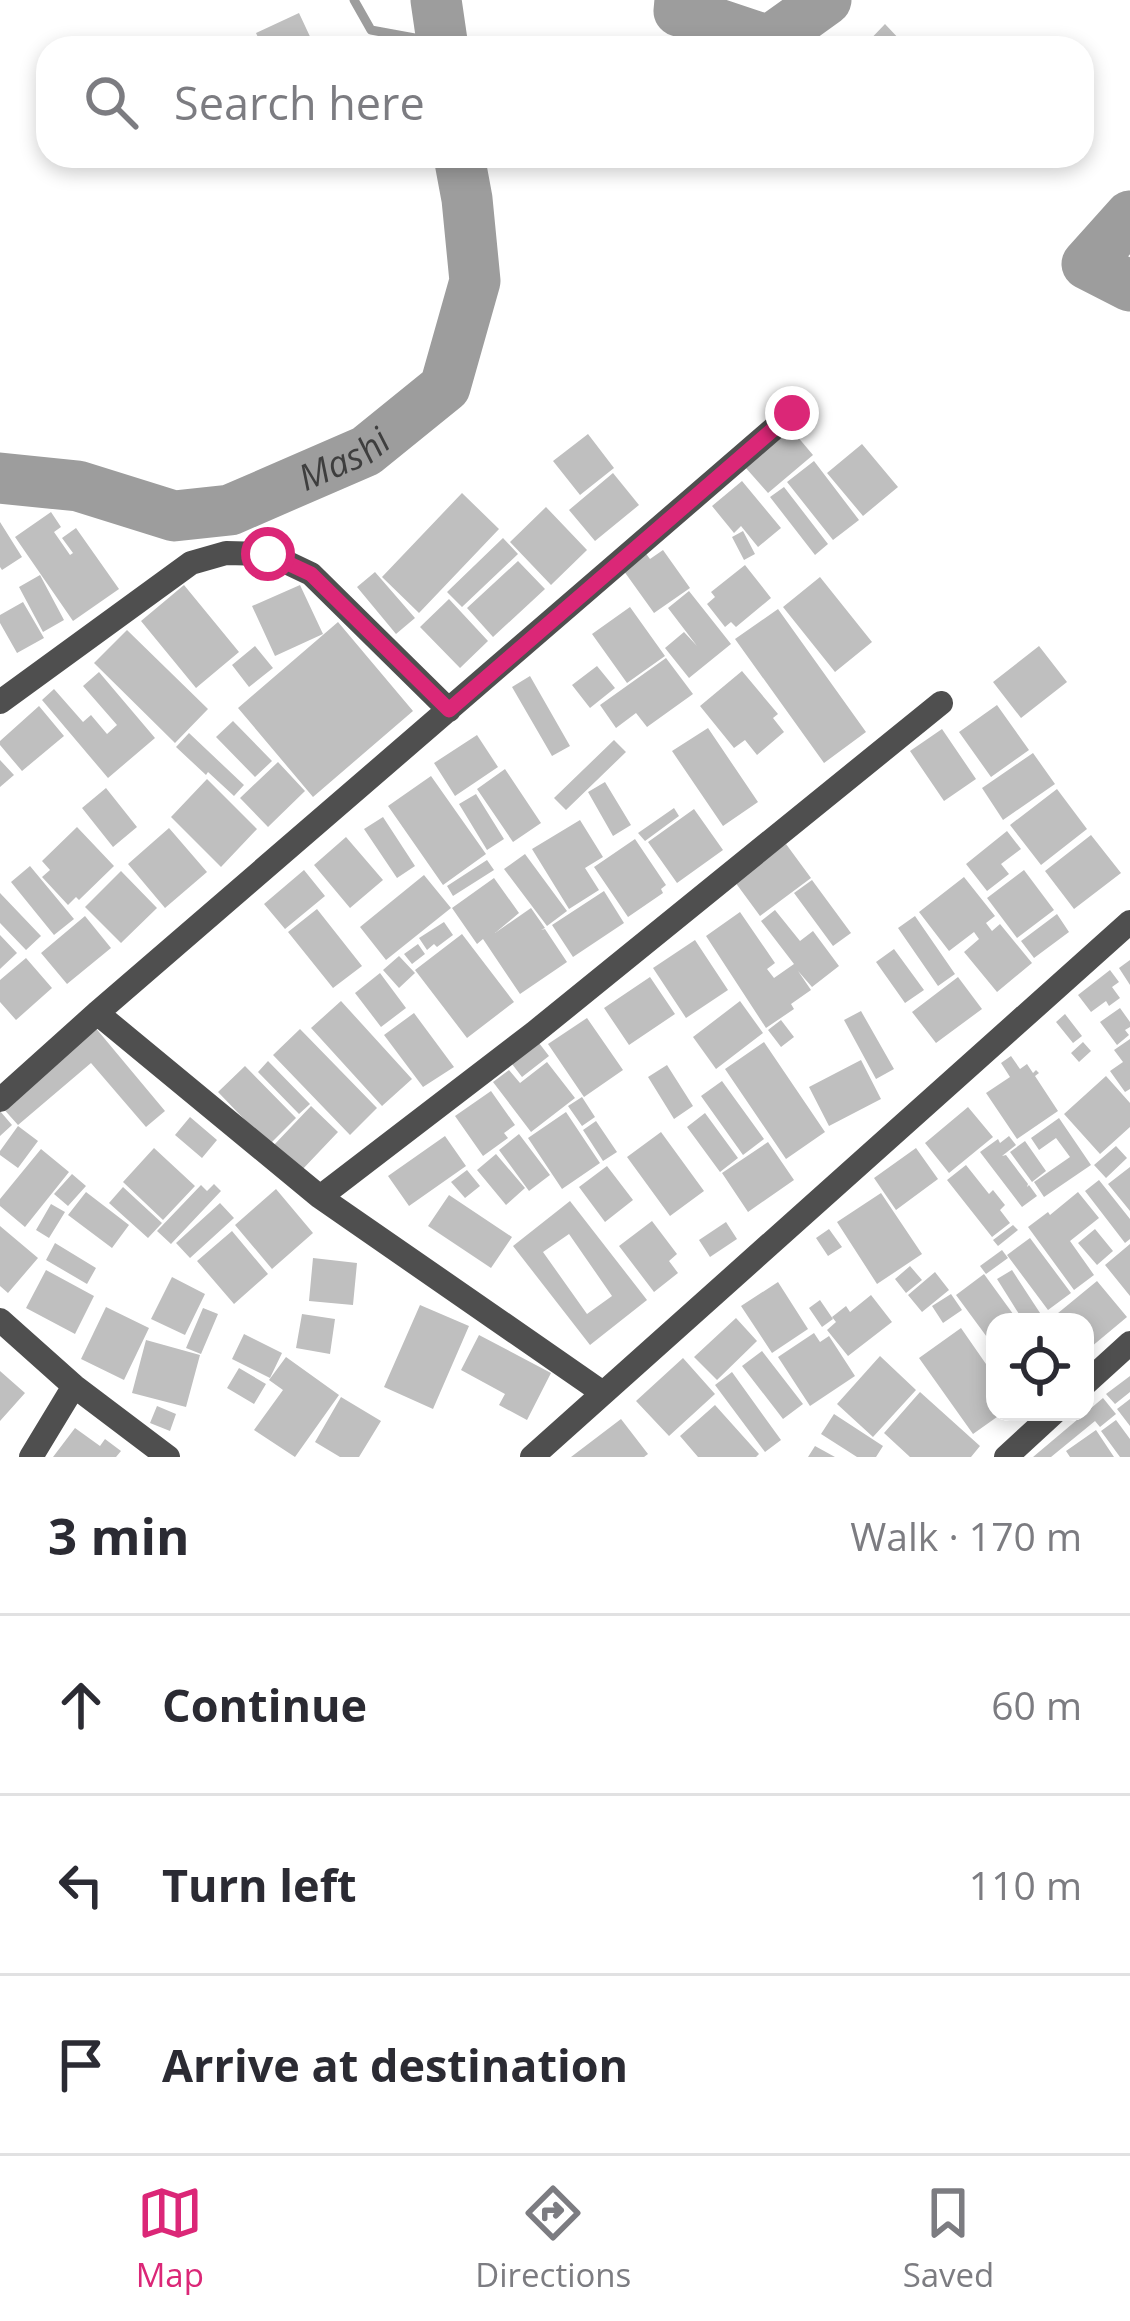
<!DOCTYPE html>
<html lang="en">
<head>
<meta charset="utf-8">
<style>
  :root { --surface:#fff; --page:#f2f2f3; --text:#2b2b33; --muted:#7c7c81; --line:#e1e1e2; --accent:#db2777 }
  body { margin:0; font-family:"Open Sans",sans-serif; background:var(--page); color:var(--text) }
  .controls { position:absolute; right:36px; bottom:36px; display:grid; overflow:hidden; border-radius:24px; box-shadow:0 6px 18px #0003 }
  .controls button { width:108px; height:108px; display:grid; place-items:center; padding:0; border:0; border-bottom:3px solid var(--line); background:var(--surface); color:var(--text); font:60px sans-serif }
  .stop { position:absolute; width:36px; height:36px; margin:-27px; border:9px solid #db2777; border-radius:50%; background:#fff }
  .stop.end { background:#db2777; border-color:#fff; box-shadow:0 3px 12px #0008 }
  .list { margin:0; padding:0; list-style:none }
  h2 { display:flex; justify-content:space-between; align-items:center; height:156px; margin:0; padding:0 48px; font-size:51px }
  h2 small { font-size:39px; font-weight:400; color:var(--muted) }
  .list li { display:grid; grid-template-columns:78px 1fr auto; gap:36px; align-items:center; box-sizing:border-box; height:180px; padding:0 48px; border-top:3px solid var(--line) }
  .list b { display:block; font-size:45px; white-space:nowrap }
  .list em { font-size:39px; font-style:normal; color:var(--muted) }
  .icon { flex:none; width:66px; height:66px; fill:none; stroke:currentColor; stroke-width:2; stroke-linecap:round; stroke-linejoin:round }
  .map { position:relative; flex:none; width:1130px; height:1457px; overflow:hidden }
  .search { position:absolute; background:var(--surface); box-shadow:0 6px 18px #0003; left:36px; right:36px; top:36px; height:132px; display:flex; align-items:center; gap:30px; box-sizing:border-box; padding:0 42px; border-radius:36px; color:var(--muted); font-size:45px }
  .sheet { height:696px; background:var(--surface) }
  nav { display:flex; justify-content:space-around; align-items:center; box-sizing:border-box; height:168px; border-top:3px solid var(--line); background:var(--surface); font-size:33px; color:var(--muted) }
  nav a { display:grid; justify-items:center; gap:6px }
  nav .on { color:var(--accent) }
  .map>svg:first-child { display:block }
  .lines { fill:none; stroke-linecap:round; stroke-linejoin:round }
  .stream { stroke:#9d9d9d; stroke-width:9 }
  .river { stroke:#9d9d9d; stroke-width:51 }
  .building { fill:#bfbfbf; fill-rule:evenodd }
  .minor { stroke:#4f4f4f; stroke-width:24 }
  .route { stroke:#db2777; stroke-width:15 }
  .labels { text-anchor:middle; stroke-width:9; stroke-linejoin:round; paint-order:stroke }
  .water-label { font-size:36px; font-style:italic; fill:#3e3e3e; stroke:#fff }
</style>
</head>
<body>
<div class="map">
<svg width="1130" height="1457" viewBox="0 0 1130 1457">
  <rect width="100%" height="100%" fill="#fff"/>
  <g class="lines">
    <path class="stream" d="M354,0L371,30L442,43"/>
    <g class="river">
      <path d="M436,0L443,48"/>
      <path d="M680,0L679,11L769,41L826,0"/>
      <path d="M1130,216L1087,264L1130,286"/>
      <path id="s1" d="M0,478L78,486L174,516L230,510L366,451L445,387L475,281L467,199L459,156"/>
    </g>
  </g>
  <path class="building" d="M299,13L313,43L303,48H263L256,33Z
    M885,24L902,42L896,48H862Z
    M791,429L813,455L768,493L745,467Z
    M588,434L614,468L580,495L553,461Z
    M862,444L898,487L863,516L827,473Z
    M814,461L859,520L833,540L787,482Z
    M613,473L639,505L595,541L569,510Z
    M742,481L781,528L758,547L741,526L734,533L712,506Z
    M784,487L828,544L815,555L770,497Z
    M462,493L499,529L419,613L382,577Z
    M546,507L587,550L551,585L510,542Z
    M51,512L61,527L54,532L70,555L73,553L62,538L76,528L119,589L73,621L15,537Z
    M0,522L22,557L2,570L0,567Z
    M743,531L755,554L744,560L732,537Z
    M503,538L518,554L462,607L447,592Z
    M663,550L690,588L654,613L621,567L644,551L650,559Z
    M518,561L545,589L493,637L467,608Z
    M745,565L771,598L736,627L731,622L725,627L707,604L715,597L711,592Z
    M375,572L415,618L396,634L357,587Z
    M40,575L64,620L43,632L19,587Z
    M820,577L872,642L835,672L783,607Z
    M184,585L239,652L196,688L141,621Z
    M300,585L323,634L275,656L252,606Z
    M689,591L731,644L689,678L665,648L684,632L697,646L668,608Z
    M449,599L488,641L460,668L420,627Z
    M23,602L44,638L17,653L0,623V615Z
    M630,607L665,656L627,683L592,634Z
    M778,609L866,732L824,763L735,639Z
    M338,622L413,711L313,797L238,708Z
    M127,630L208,709L175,743L94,663Z
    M255,646L273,668L249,687L232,665Z
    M1039,646L1067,682L1021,718L993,682Z
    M666,658L693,694L647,727L636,713L616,728L600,705Z
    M597,666L615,688L590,708L572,685Z
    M742,671L778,714L773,718L784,732L757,755L745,740L734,748L700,706Z
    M99,672L155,738L108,778L42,700L54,689L83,722L91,715L107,734L117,725L83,686Z
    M530,676L570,746L552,756L512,687Z
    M997,705L1029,750L991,777L959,732Z
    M39,706L64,736L22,771L0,745V741Z
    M233,721L272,761L255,777L216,737Z
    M708,728L758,802L723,826L672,751Z
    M942,729L976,779L944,801L910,751Z
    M189,733L244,785L234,796L208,772L206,775L176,747Z
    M477,735L498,767L455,796L434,763Z
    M614,740L626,752L566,810L554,798Z
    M1033,753L1055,784L1003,820L982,788Z
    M0,760L14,775L0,787Z
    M278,762L305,791L268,827L240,798Z
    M505,769L541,823L513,842L477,789Z
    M431,776L486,854L443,885L388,806Z
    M207,779L257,829L221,867L171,817Z
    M605,782L631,825L613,836L588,792Z
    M106,788L137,827L113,847L82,808Z
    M1057,789L1087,829L1041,865L1010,825Z
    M476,794L504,839L487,850L459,804Z
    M674,808L679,816L645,841L638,833Z
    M694,809L723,850L677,883L648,842Z
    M383,817L415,866L397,878L364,829Z
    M580,820L603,857L585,868L599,890L569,909L532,849Z
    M77,827L114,866L79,900L76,897L68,905L42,877L50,870L42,861Z
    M169,828L207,872L165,908L128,864Z
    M1007,831L1021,849L1001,864L1009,874L987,891L966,864Z
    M1091,835L1121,873L1074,909L1045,871Z
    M346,837L383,880L350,908L314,865Z
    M635,839L666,885L661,889L663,893L628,917L594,867Z
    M786,844L811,878L760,916L735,882Z
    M525,854L567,911L547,926L504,869Z
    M487,860L494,870L453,896L447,886Z
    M30,866L74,919L54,935L11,882Z
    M304,870L325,896L285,929L264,904Z
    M1024,870L1054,910L1017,938L987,898Z
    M121,871L157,908L121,943L85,907Z
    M424,875L451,908L386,960L360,927Z
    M964,877L995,916L986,923L992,931L1000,924L1032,963L997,992L964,952L979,939L974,932L949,951L919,912Z
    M494,878L519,913L495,933L531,908L545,928L541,930L545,929L567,962L520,994L483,939L477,944L452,908Z
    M812,880L851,933L833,946L794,893Z
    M604,891L624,923L573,957L552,925Z
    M0,893L41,936L26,950L0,923Z
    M317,909L362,966L333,988L288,932Z
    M775,910L800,941L813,931L839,966L812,987L798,971L811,990L791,1004L794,1009L766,1028L706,936L740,912L775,963L767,969L774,978L794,964L761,921Z
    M1057,914L1069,932L1034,958L1021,941Z
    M85,916L111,948L67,984L41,953Z
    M915,916L955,974L938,986L898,928Z
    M444,922L453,935L437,947L434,944L427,950L419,938Z
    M462,934L514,1002L467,1038L415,970Z
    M0,935L17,953L0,969Z
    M695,940L728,990L686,1018L653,968Z
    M418,944L425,954L412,964L404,954Z
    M894,949L924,990L905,1003L876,962Z
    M399,956L415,973L399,988L383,970Z
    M26,958L52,988L16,1020L0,1002V980Z
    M1130,960V985L1119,968Z
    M1110,970L1119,982L1112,987L1120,998L1109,1006L1106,1001L1091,1012L1078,995Z
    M380,973L406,1008L381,1027L355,993Z
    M650,977L675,1014L629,1045L604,1008Z
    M958,977L982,1009L936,1043L912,1012Z
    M341,1001L412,1079L382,1106L311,1028Z
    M740,1001L763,1033L716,1069L693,1037Z
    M1120,1008L1130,1022V1027L1125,1030L1129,1035L1117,1045L1100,1022Z
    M861,1011L894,1069L876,1079L844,1020Z
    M414,1013L454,1067L423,1087L384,1035Z
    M1065,1014L1082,1036L1073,1043L1056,1022Z
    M587,1018L623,1070L584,1097L548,1044Z
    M781,1020L794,1037L781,1047L768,1030Z
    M94,1026L165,1111L146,1127L91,1063L18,1125L1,1106Z
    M300,1029L377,1108L350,1135L273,1055Z
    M1130,1039V1089L1125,1092L1110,1071L1123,1062L1114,1050Z
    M764,1042L825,1132L786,1159L725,1069Z
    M1083,1042L1091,1051L1079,1062L1071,1053Z
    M539,1043L549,1056L522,1077L512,1064Z
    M1011,1056L1020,1069L1027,1064L1033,1073L1036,1070L1039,1073L1035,1076L1058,1111L1017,1139L986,1093L1010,1077L1001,1063Z
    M861,1060L881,1099L829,1126L809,1087Z
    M268,1061L310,1104L299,1114L258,1072Z
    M547,1062L575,1098L531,1132L493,1082L509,1070L520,1083Z
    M667,1065L693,1106L674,1119L648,1077Z
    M245,1066L296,1118L269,1145L218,1092Z
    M1106,1076L1130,1103V1127L1100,1154L1064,1114Z
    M722,1081L764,1139L743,1155L701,1096Z
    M491,1091L515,1125L504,1133L508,1138L483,1156L455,1116Z
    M582,1097L595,1117L582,1126L568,1106Z
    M311,1106L338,1132L300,1172L273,1146Z
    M968,1107L993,1137L949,1173L925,1143Z
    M0,1111L12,1125L0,1136Z
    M566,1112L600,1163L562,1189L528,1138Z
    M705,1113L738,1158L720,1172L687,1127Z
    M190,1117L217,1140L202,1158L175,1135Z
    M1059,1118L1091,1165L1044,1197L1034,1182L1070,1157L1056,1138L1039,1150L1031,1138Z
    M596,1121L617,1152L603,1161L583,1130Z
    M18,1126L38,1141L18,1168L0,1155V1151Z
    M661,1132L704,1191L670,1216L627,1157Z
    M519,1134L550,1175L529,1191L499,1150Z
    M445,1136L466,1166L409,1206L388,1176Z
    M1009,1136L1016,1145L1002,1156L1006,1155L1028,1184L1027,1187L1029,1185L1037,1196L1022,1207L980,1152L998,1139L1000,1143Z
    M1025,1141L1046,1171L1032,1182L1010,1152Z
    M768,1142L794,1180L748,1212L722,1173Z
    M1116,1146L1127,1158L1106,1178L1094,1165Z
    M154,1148L195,1186L163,1220L123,1182Z
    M916,1148L938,1179L896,1210L874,1178Z
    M41,1149L69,1172L25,1227L0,1206V1199Z
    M496,1154L525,1188L506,1205L477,1170Z
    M966,1165L989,1194L993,1190L1005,1205L1000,1210L1010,1223L992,1237L947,1180Z
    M607,1166L633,1200L605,1222L579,1187Z
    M1130,1167V1211L1108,1184Z
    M467,1170L480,1186L465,1198L451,1182Z
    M72,1174L86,1186L68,1206L54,1194Z
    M1099,1180L1130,1219V1239L1125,1243L1085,1191Z
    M214,1184L221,1191L171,1244L157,1231L201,1185L207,1191Z
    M123,1187L162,1223L148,1238L109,1203Z
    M276,1189L313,1233L272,1269L235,1225Z
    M86,1192L129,1225L112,1248L68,1215Z
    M1078,1192L1099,1218L1070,1241L1094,1275L1074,1290L1028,1227L1048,1212L1050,1215Z
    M881,1193L922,1254L877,1284L837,1222Z
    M449,1195L512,1237L491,1268L428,1226Z
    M570,1201L647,1300L590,1345L513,1246ZM569,1234L612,1296L587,1314L543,1252Z
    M220,1203L234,1218L190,1258L176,1243Z
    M51,1204L65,1212L49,1238L36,1230Z
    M652,1221L677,1254L669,1261L678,1273L654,1292L619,1246Z
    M726,1222L737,1239L710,1257L699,1240Z
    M1013,1225L1018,1230L998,1246L993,1240Z
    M0,1226L38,1258L8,1293L0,1286Z
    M829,1229L842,1247L828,1256L816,1238Z
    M1095,1229L1113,1251L1097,1265L1078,1243Z
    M232,1231L268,1274L234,1304L197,1261Z
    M1030,1238L1071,1293L1048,1310L1007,1255Z
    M55,1243L96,1268L87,1284L46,1260Z
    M1130,1244V1296L1105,1265Z
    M1002,1250L1008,1258L986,1274L980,1266Z
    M313,1258L357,1263L353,1305L309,1301Z
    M910,1266L922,1280L906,1293L895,1279Z
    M46,1270L94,1296L75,1334L26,1308Z
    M1012,1270L1042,1316L1033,1322H1024L997,1279Z
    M935,1272L949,1290L922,1312L908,1295Z
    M984,1274L1019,1322H995V1348L956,1295Z
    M172,1277L205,1294L185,1335L151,1319Z
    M1097,1281L1127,1317L1085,1352V1322H1055L1052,1318Z
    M778,1282L808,1329L772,1353L741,1306Z
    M951,1294L962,1310L943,1323L932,1306Z
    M871,1295L892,1322L848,1356L827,1330L836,1322L832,1317L846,1306L850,1312Z
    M820,1300L833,1319L822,1327L809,1308Z
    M420,1305L469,1326L433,1409L384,1387Z
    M106,1307L149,1328L124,1380L81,1359Z
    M203,1308L218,1314L201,1354L186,1348Z
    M302,1314L335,1319L330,1354L296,1348Z
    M736,1318L757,1341L717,1380L694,1357Z
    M961,1328L995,1377V1412H1004L973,1434L919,1358Z
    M814,1333L820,1342L829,1336L855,1376L810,1406L778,1357Z
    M244,1334L282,1353L270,1378L232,1359Z
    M479,1335L551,1373L527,1420L499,1405L505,1394L461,1370Z
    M146,1340L200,1355L186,1407L132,1393Z
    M762,1351L803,1404L783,1419L742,1366Z
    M880,1356L916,1390L873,1437L837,1404Z
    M286,1357L339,1395L295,1457L254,1430L283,1390L269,1380Z
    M683,1358L715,1394L669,1436L636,1401Z
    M239,1368L266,1384L254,1404L227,1388Z
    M0,1371L25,1393L0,1421Z
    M732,1372L781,1440L765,1452L715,1385Z
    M1130,1376V1392L1115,1404L1106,1394Z
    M920,1392L980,1446L971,1457H910L884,1433Z
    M341,1397L381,1421L359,1457H340L315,1442Z
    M1103,1398L1116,1414L1100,1427L1095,1421L1051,1457H1033Z
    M1130,1399V1426L1117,1409Z
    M715,1405L759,1454L756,1457H698L680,1436Z
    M157,1406L176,1414L170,1431L150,1423Z
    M834,1414L883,1446L876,1457H857L821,1434Z
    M621,1419L648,1454L644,1457H571Z
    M1116,1420L1130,1439V1457H1120L1101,1431Z
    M75,1428L100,1446L105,1439L121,1451L116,1457H53Z
    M1096,1430L1114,1457H1070L1066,1451Z
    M815,1446L835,1457H808Z"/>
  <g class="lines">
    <path class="minor" d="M0,702L191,563L226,553L269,554L311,574L449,710
      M97,1013L320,1197L603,1393
      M0,1100L97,1013L792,413
      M320,1197L534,1033L941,703
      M0,1320L74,1386L168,1457
      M1085,1384L1130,1343
      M31,1457L74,1386
      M532,1457L1130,922
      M1006,1457L1055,1412"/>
  </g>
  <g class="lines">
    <path class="route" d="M268,554L311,574L449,710L792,413"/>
  </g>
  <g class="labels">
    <g class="water-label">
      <text dy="13" stroke="none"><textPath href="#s1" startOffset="360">Mashi</textPath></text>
    </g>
  </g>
</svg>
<div class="controls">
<button><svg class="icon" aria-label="locate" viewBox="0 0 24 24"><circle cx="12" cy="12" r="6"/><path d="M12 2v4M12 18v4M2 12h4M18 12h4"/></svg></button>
</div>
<div class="stop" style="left:268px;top:554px"></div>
<div class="stop end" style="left:792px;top:413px"></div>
<div class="search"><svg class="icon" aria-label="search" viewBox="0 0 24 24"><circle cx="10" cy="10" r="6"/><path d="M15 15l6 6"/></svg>Search here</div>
</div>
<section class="sheet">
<h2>3 min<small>Walk · 170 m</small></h2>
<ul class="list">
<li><svg class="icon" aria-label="ahead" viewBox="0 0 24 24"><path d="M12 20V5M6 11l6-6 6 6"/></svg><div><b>Continue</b></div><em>60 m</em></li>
<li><svg class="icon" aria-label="left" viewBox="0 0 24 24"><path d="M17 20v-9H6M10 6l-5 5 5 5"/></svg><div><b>Turn left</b></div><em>110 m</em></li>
<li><svg class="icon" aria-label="arrive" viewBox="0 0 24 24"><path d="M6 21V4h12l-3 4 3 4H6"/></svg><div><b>Arrive at destination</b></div></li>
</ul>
</section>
<nav>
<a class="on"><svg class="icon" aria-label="map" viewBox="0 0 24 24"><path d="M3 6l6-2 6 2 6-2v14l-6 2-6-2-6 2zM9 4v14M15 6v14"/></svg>Map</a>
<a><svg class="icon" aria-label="directions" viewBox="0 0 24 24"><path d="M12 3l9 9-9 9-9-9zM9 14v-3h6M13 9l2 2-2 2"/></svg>Directions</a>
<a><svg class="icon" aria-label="saved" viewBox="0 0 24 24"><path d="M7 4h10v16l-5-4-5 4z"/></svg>Saved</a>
</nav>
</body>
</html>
